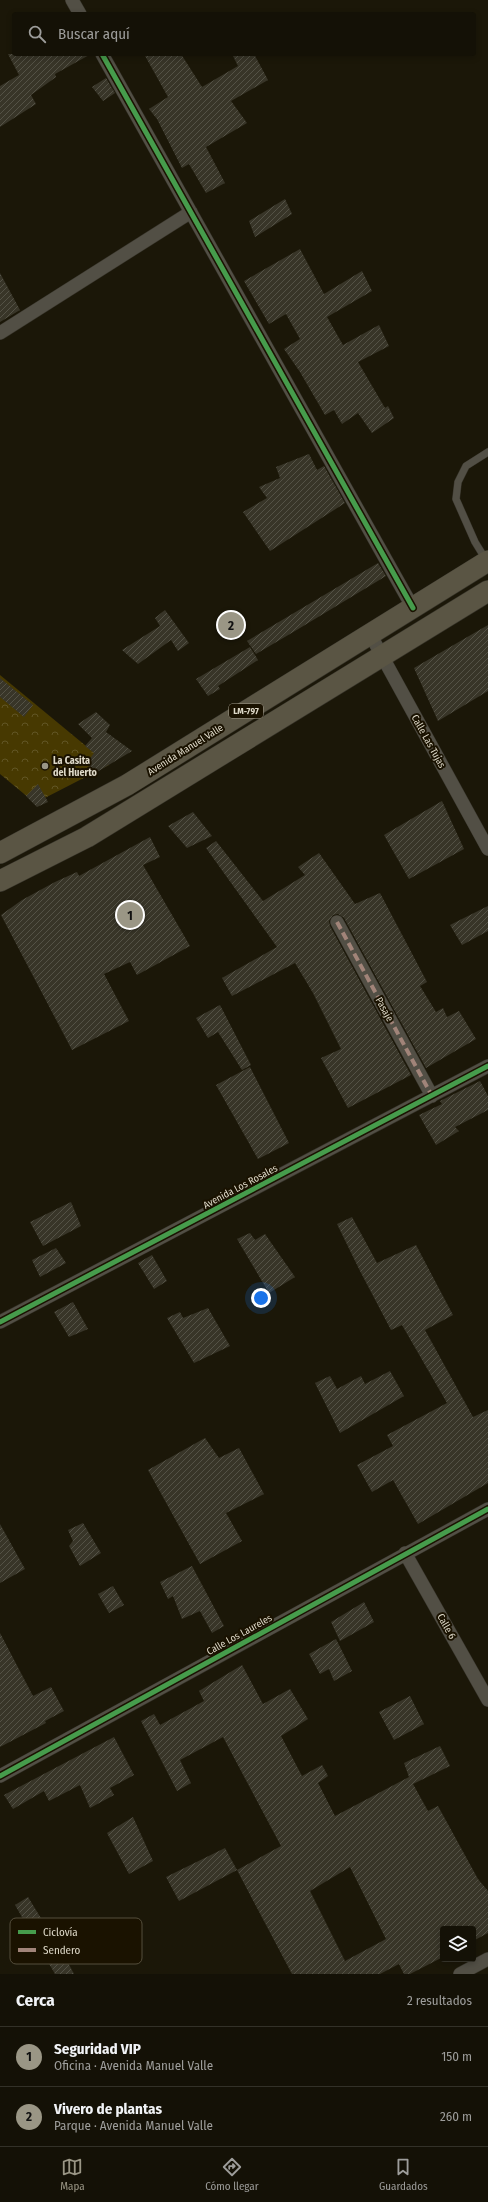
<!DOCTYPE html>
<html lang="es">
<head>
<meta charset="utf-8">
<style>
  :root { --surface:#141106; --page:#1d1a10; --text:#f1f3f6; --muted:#9d9d9b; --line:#333128; --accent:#9a9685 }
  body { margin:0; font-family:"Fira Sans Condensed",sans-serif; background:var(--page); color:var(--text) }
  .controls { position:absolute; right:12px; bottom:12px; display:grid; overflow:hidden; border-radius:4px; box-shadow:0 2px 6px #0003 }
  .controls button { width:36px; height:36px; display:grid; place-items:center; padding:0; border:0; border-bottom:1px solid var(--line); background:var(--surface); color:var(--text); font:20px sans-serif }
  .you { position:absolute; left:261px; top:1298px; width:14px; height:14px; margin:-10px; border:3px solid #fff; border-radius:50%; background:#1a73e8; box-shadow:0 0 0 6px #1a73e833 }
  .badge { display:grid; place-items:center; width:26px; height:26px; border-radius:50%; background:var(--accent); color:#111; font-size:13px; font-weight:700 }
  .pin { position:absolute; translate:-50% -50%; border:2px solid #fff; box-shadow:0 1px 4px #0006 }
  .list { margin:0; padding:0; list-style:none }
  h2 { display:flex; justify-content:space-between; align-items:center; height:52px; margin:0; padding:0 16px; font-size:17px }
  h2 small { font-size:13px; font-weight:400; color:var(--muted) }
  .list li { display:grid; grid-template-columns:26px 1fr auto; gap:12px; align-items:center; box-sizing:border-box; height:60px; padding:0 16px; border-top:1px solid var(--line) }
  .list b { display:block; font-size:15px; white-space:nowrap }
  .list p { margin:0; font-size:13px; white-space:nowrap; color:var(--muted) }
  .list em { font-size:13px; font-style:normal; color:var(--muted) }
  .icon { flex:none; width:22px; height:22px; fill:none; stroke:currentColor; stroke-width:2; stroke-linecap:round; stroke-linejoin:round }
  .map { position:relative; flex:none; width:488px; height:1974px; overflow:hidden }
  .search { position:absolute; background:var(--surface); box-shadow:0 2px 6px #0003; left:12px; right:12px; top:12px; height:44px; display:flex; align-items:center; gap:10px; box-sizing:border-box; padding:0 14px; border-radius:4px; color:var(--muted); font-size:15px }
  .sheet { height:172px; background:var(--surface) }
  nav { display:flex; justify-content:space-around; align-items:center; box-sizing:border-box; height:56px; border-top:1px solid var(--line); background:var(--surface); font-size:11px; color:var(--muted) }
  nav a { display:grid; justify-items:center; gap:2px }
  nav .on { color:var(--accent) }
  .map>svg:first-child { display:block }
  .forest { fill:url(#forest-crowns) }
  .building { fill:url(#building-hatch); fill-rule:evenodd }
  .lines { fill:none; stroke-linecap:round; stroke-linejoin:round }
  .lane-casing { stroke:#363329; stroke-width:8 }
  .street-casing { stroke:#363329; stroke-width:14 }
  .primary-casing { stroke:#363329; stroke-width:22 }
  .lane { stroke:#524f45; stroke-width:7 }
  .street { stroke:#524f45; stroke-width:13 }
  .primary { stroke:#5a5544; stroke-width:21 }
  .quiet { stroke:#a18479; stroke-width:4; stroke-dasharray:8 4; stroke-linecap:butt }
  .cycleway-casing { stroke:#1a1200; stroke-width:8 }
  .cycleway { stroke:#469c4c; stroke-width:5 }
  .poi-dot { fill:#9a9685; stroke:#1a1200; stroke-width:1.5 }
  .labels { text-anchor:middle; stroke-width:4; stroke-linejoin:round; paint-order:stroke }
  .shield { fill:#1a1200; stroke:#a49e8d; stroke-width:1 }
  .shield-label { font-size:9px; font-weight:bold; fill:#dfdac9 }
  .street-label { font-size:10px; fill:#dfdac9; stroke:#1a1200 }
  .poi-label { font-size:10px; font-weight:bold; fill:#dfdac9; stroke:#1a1200; text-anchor:start }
  .key { fill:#1a1200; stroke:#554e3c; stroke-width:1 }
  .key-label { font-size:11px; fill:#dfdac9 }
</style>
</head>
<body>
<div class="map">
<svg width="488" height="1974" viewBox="0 0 488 1974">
  <defs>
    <pattern id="forest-crowns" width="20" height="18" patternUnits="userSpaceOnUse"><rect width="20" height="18" fill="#473901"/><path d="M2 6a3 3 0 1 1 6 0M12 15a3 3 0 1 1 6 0" fill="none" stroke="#615525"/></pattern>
    <pattern id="building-hatch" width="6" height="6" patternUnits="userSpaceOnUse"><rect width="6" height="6" fill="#383528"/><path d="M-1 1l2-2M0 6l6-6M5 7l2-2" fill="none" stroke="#545246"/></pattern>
  </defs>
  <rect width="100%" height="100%" fill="#1b1708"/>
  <path class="forest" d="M0,675L109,765L35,803L0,774Z"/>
  <path class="building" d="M8,54H91L55,74L56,77L31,95L36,104L0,127V86L19,75Z
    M144,54H181L202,87L238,66L232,54H254L268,80L231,101L247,123L206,147L225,183L206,193L189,164L182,168L157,119L149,109L168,97Z
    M106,78L115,93L103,101L92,87Z
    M285,199L292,214L255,237L249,221Z
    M300,249L324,294L362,271L372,291L327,317L343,345L379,325L389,346L358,362L385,408L388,406L394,418L372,433L358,413L342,424L334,410L325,415L300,372L284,349L300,339L286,314L269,324L244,281Z
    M0,273L20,310L0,322Z
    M309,454L317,470L324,466L345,503L270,551L243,512L267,498L259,487L280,478L276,467Z
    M378,563L386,576L295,631L256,654L247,641Z
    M165,610L189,643L178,651L171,640L138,664L122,650L160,626L155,618Z
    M488,625V691L438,721L414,668Z
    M250,647L258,660L218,686L220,689L208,696L196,679Z
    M0,678L33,705L24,717L0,697Z
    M96,712L110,725L106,732L132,751L97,772L86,764L94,753L85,746L92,738L78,724Z
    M38,784L48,802L37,807L26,796Z
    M442,801L464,849L409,879L384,835Z
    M193,812L212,836L187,848L168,826Z
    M150,837L160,857L143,865L190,946L137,975L130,962L104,974L129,1021L72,1050L1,915L22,900L55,882L77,872L79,876Z
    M216,841L263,901L305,875L298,867L319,853L355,904L380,893L427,982L420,986L436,1012L443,1008L447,1017L459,1011L476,1039L426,1068L344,918L338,914L333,915L329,921L330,926L411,1075L348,1108L321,1058L341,1049L313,993L295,963L232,996L222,978L277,947L206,848Z
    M488,906V931L462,945L450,925Z
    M220,1005L251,1065L242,1070L218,1032L208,1038L196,1018Z
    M250,1067L289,1143L258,1159L216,1085Z
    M480,1081L488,1096V1110L455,1127L459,1131L436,1145L419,1115L442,1104L440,1101Z
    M71,1202L81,1226L43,1246L30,1222Z
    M352,1217L377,1263L416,1245L453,1315L425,1330L473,1417L488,1410V1483L418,1524L393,1480L372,1492L357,1465L393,1446L387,1435L447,1403L402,1325L391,1330L360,1271L337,1224Z
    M250,1233L255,1240L265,1234L295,1277L269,1293L237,1239Z
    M56,1248L66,1263L40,1277L32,1260Z
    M152,1255L167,1281L154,1289L138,1263Z
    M73,1302L88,1329L69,1337L54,1312Z
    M208,1308L230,1346L194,1363L167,1318L180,1312L183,1318Z
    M390,1371L404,1396L340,1433L315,1383L330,1376L337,1389L361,1376L365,1384Z
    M205,1438L219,1458L239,1448L264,1494L226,1513L242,1541L200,1564L148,1470Z
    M83,1523L101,1553L80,1566L69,1546L73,1541L68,1530Z
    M0,1524L25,1569L0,1583Z
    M192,1566L224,1626L212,1633L200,1611L182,1619L173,1596L168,1599L160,1582Z
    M113,1586L124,1605L109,1613L98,1594Z
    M364,1602L374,1622L340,1641L331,1622Z
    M0,1633L33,1696L51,1687L64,1711L45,1721L46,1723L0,1747Z
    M336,1639L352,1671L334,1681L329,1669L320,1674L309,1654Z
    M242,1665L263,1704L290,1689L308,1719L281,1736L302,1776L322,1765L328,1776L318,1783L335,1816L409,1777L404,1763L440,1746L450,1766L413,1784L428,1811L438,1806L478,1879L488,1891V1933L473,1941V1929H443V1957L410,1974H404L399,1964L380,1974H292L237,1870L281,1846L223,1737L180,1760L191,1783L177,1791L141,1721L154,1714L160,1725L204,1701L199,1691ZM350,1867L386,1939L345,1961L310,1891Z
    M410,1696L424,1724L394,1740L379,1712Z
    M114,1737L134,1775L110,1788L114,1795L90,1808L80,1785L49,1801L44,1791L13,1809L4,1795Z
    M133,1817L153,1861L129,1874L107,1833Z
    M225,1848L237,1870L179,1901L166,1877Z
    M28,1897L66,1959L74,1974H55L15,1905Z"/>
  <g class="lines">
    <g class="lane-casing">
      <path id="lane" d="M486,560L475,542L456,499L458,482L466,466L488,452"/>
    </g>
    <g class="street-casing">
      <path id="street" d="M72,0L80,14
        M102,54L413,608
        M0,333L191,212
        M370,634L488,849
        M337,922L432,1096
        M0,1322L488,1066
        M405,1553L488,1700
        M0,1776L488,1509
        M460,1974L488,1959"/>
    </g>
    <g class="primary-casing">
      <path id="primary" d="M0,853L127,785L488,561
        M0,881L87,837L488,591"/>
    </g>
    <use href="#lane" class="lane"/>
    <use href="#street" class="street"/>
    <use href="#primary" class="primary"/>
    <path class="quiet" d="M337,922L432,1096"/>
    <g class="cycleway-casing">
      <path id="cycleway" d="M102,54L413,608
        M0,1322L488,1066
        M0,1776L488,1509"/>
    </g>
    <use href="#cycleway" class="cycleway"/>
  </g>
  <circle class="poi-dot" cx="45" cy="766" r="4"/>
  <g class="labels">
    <rect class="shield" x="229" y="704" width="34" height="14" rx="3"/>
    <g class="shield-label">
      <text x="246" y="714">LM-797</text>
    </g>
    <g class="street-label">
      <text transform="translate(429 741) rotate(61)" y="4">Calle Las Tujas</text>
      <text transform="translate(185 749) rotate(-32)" y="4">Avenida Manuel Valle</text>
      <text transform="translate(385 1009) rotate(61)" y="4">Pasaje</text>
      <text transform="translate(240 1186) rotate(-28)" y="4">Avenida Los Rosales</text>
      <text transform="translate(447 1626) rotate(61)" y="4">Calle 6</text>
      <text transform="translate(239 1634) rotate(-29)" y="4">Calle Los Laureles</text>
    </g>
    <g class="poi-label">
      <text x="53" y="764">La Casita<tspan x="53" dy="12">del Huerto</tspan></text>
    </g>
  </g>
  <rect x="10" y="1918" width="132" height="46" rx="6" class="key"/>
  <rect x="18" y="1930" width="18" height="4" fill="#469c4c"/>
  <rect x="18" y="1948" width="18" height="4" fill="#a18479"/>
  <g class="key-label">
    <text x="43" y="1936">Ciclovía</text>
    <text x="43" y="1954">Sendero</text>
  </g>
</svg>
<div class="controls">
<button><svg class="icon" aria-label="layers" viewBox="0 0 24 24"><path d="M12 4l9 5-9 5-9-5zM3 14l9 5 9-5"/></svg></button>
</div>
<div class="you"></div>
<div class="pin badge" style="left:130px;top:915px">1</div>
<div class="pin badge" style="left:231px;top:625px">2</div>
<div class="search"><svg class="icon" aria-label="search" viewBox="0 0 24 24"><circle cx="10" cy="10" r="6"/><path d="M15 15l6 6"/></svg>Buscar aquí</div>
</div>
<section class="sheet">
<h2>Cerca<small>2 resultados</small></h2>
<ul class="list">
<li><span class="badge">1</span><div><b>Seguridad VIP</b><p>Oficina · Avenida Manuel Valle</p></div><em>150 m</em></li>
<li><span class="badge">2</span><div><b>Vivero de plantas</b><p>Parque · Avenida Manuel Valle</p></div><em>260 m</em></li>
</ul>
</section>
<nav>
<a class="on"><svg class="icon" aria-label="map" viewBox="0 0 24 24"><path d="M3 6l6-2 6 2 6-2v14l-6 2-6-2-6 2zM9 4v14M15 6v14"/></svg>Mapa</a>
<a><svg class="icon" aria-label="directions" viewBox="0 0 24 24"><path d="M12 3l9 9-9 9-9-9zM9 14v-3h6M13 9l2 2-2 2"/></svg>Cómo llegar</a>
<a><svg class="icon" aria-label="saved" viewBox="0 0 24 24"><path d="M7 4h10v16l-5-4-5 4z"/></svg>Guardados</a>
</nav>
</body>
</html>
